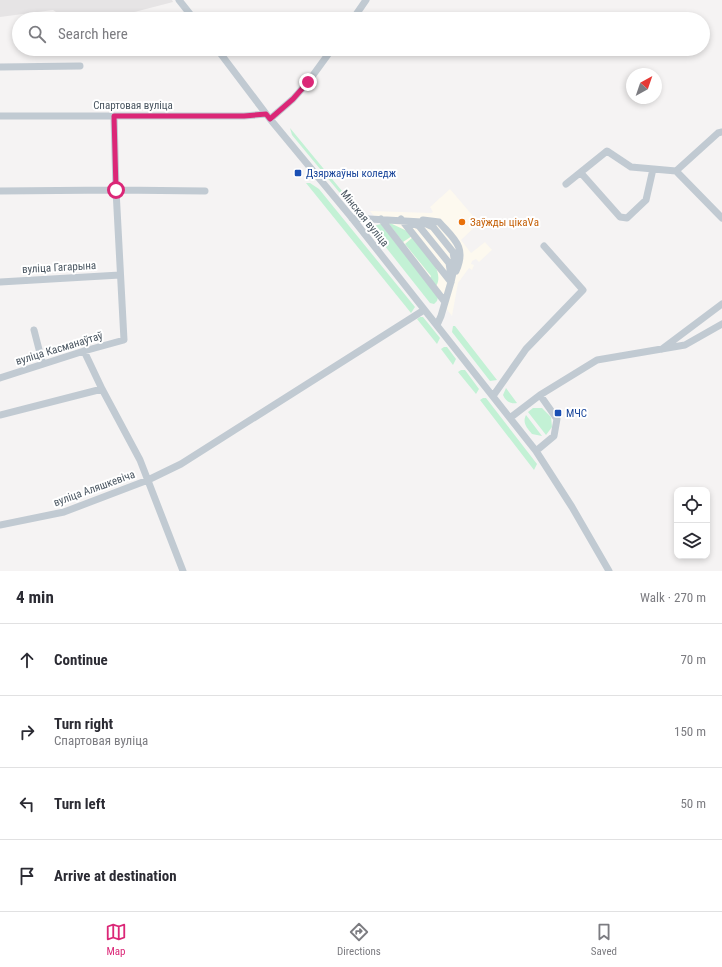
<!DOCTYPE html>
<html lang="en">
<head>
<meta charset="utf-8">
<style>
  :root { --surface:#fff; --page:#f7f7f7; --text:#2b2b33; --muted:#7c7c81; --line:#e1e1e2; --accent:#db2777 }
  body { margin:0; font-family:"Roboto Condensed",sans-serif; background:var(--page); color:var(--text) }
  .controls { position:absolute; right:12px; bottom:12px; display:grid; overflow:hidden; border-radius:8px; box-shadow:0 2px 6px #0003 }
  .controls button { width:36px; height:36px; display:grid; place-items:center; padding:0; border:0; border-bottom:1px solid var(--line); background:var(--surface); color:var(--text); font:20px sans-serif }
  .compass { position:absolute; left:626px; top:68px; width:36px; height:36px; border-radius:50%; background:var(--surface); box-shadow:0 2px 6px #0003; rotate:40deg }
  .stop { position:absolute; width:12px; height:12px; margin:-9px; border:3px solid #db2777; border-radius:50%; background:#fff }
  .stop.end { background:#db2777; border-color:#fff; box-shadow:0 1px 4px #0008 }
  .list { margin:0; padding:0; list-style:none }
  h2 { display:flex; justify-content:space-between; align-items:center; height:52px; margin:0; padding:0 16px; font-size:17px }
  h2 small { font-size:13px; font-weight:400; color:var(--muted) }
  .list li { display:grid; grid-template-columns:26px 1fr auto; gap:12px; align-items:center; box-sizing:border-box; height:72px; padding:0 16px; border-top:1px solid var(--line) }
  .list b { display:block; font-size:15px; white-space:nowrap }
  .list p { margin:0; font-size:13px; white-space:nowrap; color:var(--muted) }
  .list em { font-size:13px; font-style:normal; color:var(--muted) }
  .icon { flex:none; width:22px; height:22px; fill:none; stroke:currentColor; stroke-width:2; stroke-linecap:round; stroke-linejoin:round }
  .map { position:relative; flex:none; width:722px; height:571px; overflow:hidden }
  .search { position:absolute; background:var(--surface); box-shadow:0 2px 6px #0003; left:12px; right:12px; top:12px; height:44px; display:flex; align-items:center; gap:10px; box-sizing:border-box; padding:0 14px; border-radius:22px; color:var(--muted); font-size:15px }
  .sheet { height:340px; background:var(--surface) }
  nav { display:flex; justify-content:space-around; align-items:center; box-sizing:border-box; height:56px; border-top:1px solid var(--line); background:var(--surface); font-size:11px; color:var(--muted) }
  nav a { display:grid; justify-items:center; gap:2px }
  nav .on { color:var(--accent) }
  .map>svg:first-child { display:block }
  .commercial { fill:#fdf9ef }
  .education { fill:#e6e4e5 }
  .green { fill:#c3f1d5 }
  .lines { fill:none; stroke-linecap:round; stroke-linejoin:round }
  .minor { stroke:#c1cad2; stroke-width:7 }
  .route { stroke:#db2777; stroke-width:5 }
  .transit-dot { fill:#1a4fb4; stroke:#fff; stroke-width:1.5 }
  .food-dot { fill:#e8710a; stroke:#fff; stroke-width:1.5 }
  .labels { text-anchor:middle; stroke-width:4; stroke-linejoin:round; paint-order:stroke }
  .street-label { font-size:11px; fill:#4a5661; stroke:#fff }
  .transit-label { font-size:11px; fill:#164399; stroke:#fff; text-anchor:start }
  .food-label { font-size:11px; fill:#c56008; stroke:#fff; text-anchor:start }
</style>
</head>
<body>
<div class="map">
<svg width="722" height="571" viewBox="0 0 722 571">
  <rect width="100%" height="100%" fill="#f5f3f3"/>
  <path class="commercial" d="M450,189L479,223L461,240L471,253L485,242L492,250L479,262L476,259L472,261L471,264L474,265L472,270L469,268L458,283L452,316L370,211L431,213L433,212L430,207Z"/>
  <path class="education" d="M0,0H172L173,2L119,16L115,19H67L53,10L0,17Z"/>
  <path class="green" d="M290,128L356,208L349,204L292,135Z
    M306,183H310L319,189L415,307L411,313Z
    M390,223L407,231L412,236L403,242L389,224Z
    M381,224L438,297L437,301L434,304L430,303L373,231L374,227L377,225Z
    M413,237C422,248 446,271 436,286L430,278L431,276L405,244Z
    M420,317H423L440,338L437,344L417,319Z
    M453,326H455L497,380L490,381L452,332Z
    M444,347H447L456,359L453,365L441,349Z
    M461,370H465L479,389L476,394L458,372Z
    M506,388L517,403C511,404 506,402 503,395Z
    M483,398H486L537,464L534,470L480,400Z
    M533,408H542L551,417L552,427L546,435L528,412Z
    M526,415L542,436L532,434C527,428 522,423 526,415Z"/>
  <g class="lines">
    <path class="minor" d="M179,0L194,19
      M353,19L366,0
      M217,49L270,119L352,218L536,451L572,507L609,571
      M0,67L80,66
      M0,116H244L266,114
      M270,119L293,99L308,82L332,49
      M676,171L718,133L722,132
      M581,173L620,217L627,218L646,200L653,169
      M566,184L607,151L631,167L676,171L722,218
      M0,191L116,190L205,191
      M352,218L422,222L433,227L453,252L455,264L451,282L441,316L437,325
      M381,219L445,302
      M401,219L451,282
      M423,220L439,222C454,239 467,247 456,271
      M411,223L419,226L449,263L451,276
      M0,282L120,275
      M34,330L42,361
      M662,349L722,304
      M84,351L102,389L140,460L183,571
      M0,378L84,351L124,340L116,190L114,116
      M493,396L526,349L583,290L544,246
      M0,415L102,389
      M510,418L540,395L597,360L685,345L722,324
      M536,451L554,436L557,419L540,395
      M0,525L64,512L148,480L181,464L424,310"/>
  </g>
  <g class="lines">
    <path class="route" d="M116,190L114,116H244L266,114L270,119L293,99L308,82"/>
  </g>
  <g class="transit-dot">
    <rect x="294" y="169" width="8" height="8" rx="2"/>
    <rect x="554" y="409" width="8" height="8" rx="2"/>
  </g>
  <circle class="food-dot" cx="462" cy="222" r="4"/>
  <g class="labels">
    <g class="street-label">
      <text x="133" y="109">Спартовая вуліца</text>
      <text transform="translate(365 218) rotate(51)" y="4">Мінская вуліца</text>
      <text transform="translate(59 267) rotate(-3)" y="4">вуліца Гагарына</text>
      <text transform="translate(59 348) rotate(-17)" y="4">вуліца Касманаўтаў</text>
      <text transform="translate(94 488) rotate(-20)" y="4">вуліца Аляшкевіча</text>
    </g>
    <g class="transit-label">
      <text x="306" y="177">Дзяржаўны коледж</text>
      <text x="566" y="417">МЧС</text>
    </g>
    <g class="food-label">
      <text x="470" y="226">Заўжды цікаVа</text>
    </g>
  </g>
</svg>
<div class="controls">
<button><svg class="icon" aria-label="locate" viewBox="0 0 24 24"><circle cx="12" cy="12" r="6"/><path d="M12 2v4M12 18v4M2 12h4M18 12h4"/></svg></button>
<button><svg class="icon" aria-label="layers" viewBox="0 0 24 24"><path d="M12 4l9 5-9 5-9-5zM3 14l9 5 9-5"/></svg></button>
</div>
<svg class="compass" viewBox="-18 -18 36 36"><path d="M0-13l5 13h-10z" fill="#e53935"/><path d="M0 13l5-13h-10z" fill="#7c7c81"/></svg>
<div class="stop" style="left:116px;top:190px"></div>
<div class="stop end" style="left:308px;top:82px"></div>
<div class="search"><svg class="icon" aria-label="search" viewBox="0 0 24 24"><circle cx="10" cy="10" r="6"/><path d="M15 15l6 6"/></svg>Search here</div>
</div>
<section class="sheet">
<h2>4 min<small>Walk · 270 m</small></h2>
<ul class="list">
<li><svg class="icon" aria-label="ahead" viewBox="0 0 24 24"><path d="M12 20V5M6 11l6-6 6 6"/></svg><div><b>Continue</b></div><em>70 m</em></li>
<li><svg class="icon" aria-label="right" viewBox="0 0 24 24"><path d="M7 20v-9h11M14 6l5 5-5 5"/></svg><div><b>Turn right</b><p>Спартовая вуліца</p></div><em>150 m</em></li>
<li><svg class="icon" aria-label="left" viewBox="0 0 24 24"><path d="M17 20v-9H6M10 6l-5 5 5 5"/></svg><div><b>Turn left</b></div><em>50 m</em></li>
<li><svg class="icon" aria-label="arrive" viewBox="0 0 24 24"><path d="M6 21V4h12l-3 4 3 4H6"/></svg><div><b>Arrive at destination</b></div></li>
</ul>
</section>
<nav>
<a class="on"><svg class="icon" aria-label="map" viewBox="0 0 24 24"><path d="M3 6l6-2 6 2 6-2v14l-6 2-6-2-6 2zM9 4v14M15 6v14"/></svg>Map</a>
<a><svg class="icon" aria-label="directions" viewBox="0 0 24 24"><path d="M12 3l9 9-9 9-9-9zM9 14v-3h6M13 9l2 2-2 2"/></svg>Directions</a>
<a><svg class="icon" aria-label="saved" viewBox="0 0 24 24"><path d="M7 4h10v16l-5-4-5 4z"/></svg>Saved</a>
</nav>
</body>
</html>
